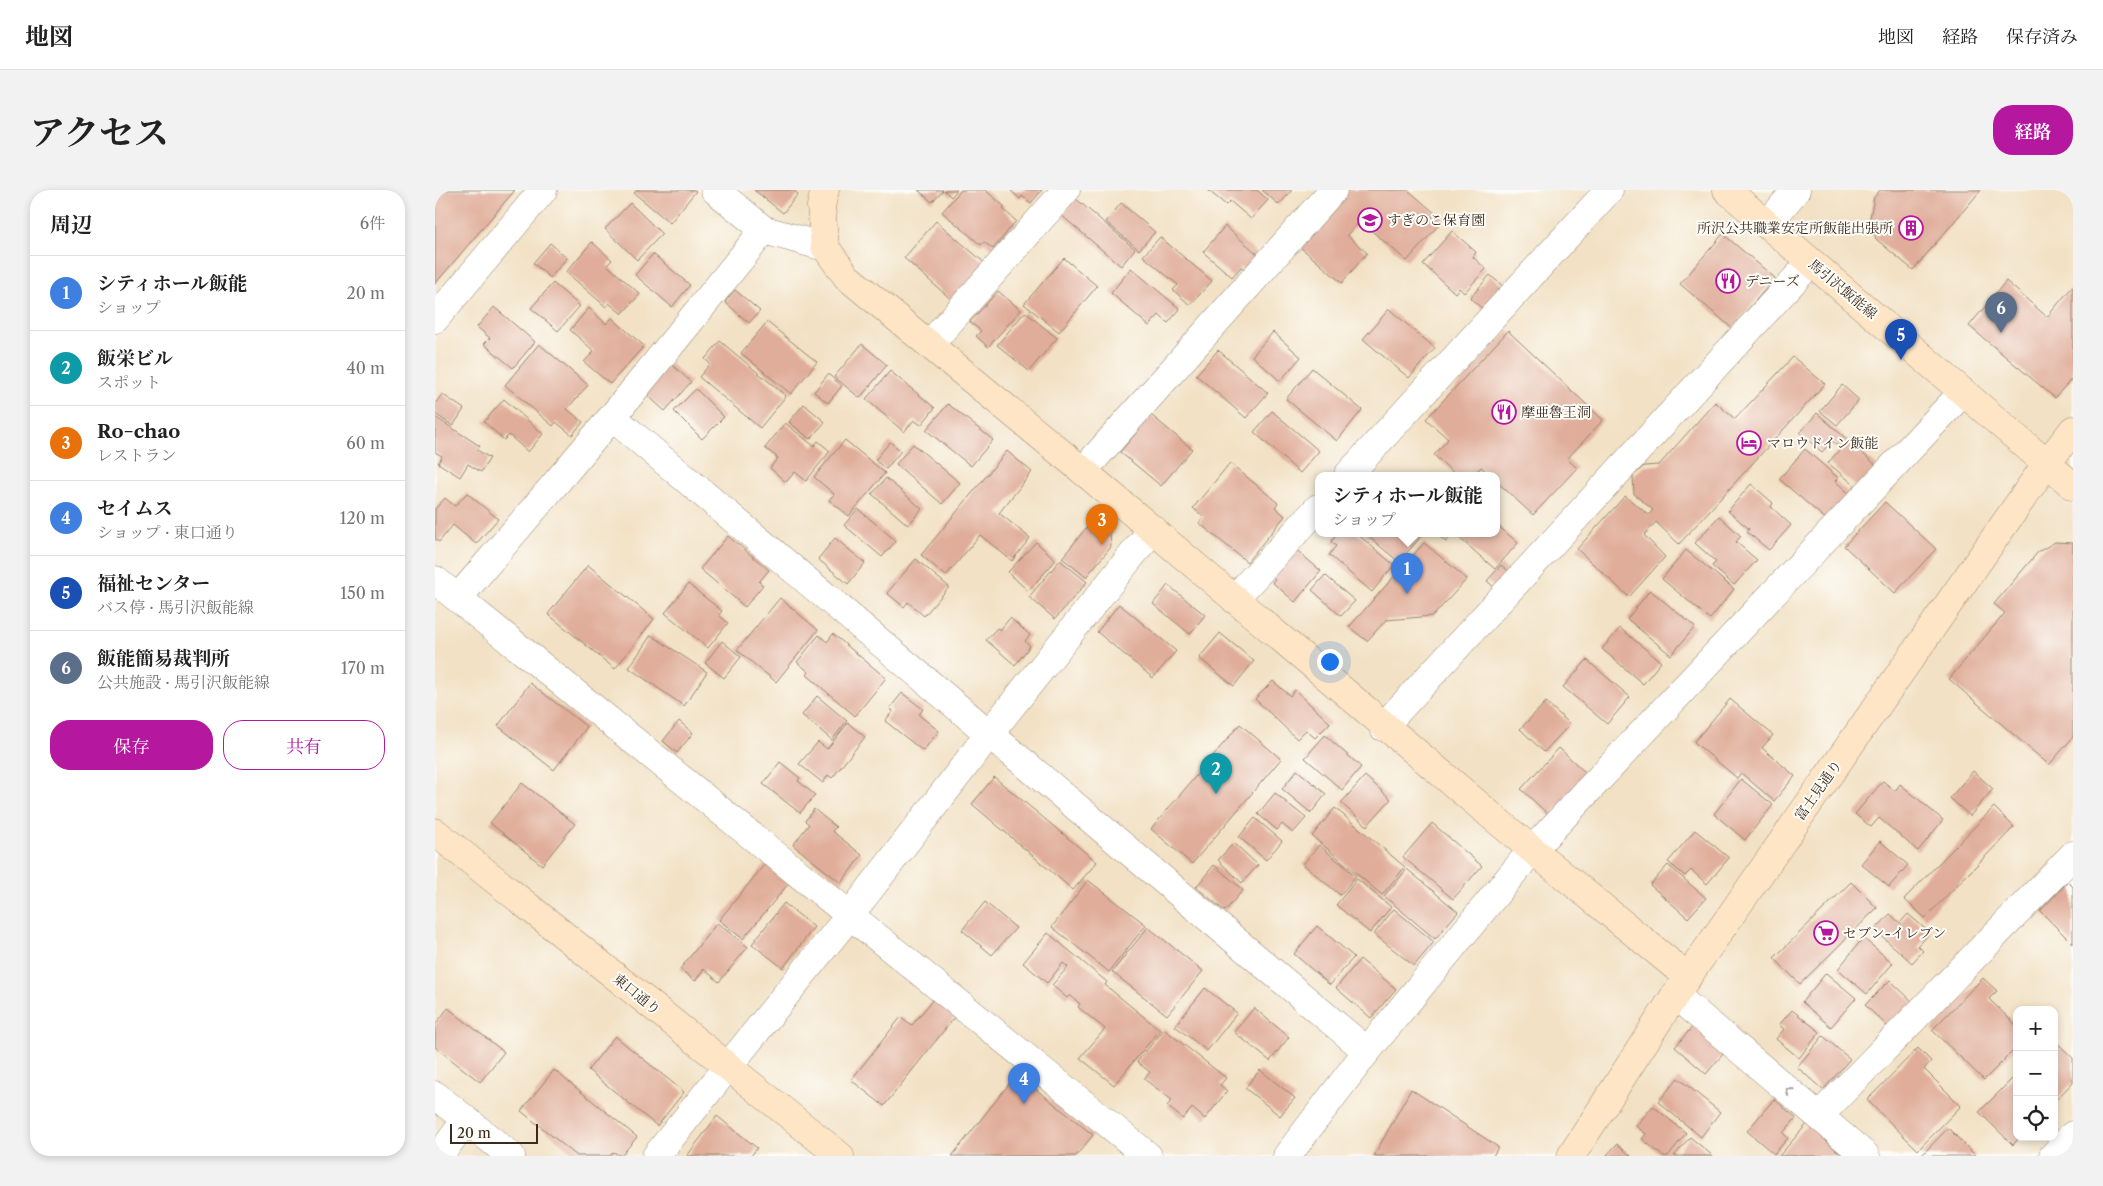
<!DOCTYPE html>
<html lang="ja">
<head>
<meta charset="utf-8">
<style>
  :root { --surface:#fff; --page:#f2f2f2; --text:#222; --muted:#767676; --line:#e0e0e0; --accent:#b5179e }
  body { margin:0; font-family:"Libre Caslon Text","Noto Serif JP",serif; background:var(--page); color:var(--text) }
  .controls { position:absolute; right:15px; bottom:15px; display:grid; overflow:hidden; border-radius:10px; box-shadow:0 2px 8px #0003 }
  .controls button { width:45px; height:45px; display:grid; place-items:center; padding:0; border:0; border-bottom:1px solid var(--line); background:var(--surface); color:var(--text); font:25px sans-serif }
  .scale { position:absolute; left:15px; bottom:12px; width:88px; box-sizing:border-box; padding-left:5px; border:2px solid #3b2a1e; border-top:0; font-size:14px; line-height:18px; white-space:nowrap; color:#3b2a1e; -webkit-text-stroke:4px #fdfcf7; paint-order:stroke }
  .you { position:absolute; left:894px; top:471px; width:18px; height:18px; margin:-12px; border:4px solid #fff; border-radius:50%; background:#1a73e8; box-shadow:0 0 0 8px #1a73e833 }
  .badge { display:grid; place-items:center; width:32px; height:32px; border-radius:50%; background:var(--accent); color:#fff; font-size:16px; font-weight:700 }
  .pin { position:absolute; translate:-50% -41px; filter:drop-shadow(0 1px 2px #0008) }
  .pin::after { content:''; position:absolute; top:26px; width:18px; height:15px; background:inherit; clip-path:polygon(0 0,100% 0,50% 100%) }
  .popup { position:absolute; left:880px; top:282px; width:185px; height:65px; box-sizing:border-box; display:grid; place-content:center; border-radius:10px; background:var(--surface); filter:drop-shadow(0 1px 4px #0005); font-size:16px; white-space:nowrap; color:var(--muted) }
  .popup b { font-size:19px; color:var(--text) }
  .popup::after { content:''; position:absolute; left:50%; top:100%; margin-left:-10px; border:10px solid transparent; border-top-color:var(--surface) }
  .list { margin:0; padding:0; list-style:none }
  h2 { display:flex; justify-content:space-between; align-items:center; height:65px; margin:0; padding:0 20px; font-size:21px }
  h2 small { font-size:16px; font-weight:400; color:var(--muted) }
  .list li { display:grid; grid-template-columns:32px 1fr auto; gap:15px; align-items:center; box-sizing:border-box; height:75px; padding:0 20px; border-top:1px solid var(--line) }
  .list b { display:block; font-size:19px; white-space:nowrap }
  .list p { margin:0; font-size:16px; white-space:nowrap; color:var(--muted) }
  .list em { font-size:16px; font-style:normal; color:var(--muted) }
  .actions { display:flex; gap:10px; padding:15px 20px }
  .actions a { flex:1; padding:11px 0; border:1px solid var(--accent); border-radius:20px; text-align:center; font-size:18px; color:var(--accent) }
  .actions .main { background:var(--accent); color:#fff }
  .icon { flex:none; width:28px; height:28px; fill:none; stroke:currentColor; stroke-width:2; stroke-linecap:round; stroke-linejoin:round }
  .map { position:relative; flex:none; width:1638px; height:966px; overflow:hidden; border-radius:20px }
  header { display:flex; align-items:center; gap:30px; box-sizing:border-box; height:70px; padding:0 25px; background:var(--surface); border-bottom:1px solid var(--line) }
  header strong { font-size:24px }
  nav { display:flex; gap:28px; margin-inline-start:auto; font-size:18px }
  .intro { display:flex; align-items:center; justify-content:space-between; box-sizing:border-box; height:120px; padding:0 30px }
  h1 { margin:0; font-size:35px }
  .button { padding:12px 22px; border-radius:20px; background:var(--accent); color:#fff; font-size:18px; font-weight:700 }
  main { display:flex; gap:30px; padding:0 30px }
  aside { flex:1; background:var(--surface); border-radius:20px; box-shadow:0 2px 8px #0003 }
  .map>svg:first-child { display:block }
  .building { fill:#e0ad9a }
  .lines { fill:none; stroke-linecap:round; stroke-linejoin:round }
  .street-casing { stroke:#968671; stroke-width:29 }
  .secondary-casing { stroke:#968671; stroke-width:29 }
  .street { stroke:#fff; stroke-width:28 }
  .secondary { stroke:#fde5c5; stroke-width:28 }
  .oneway { stroke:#a79f9a }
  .labels { text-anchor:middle; stroke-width:4; stroke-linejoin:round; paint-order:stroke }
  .poi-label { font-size:14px; fill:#3b2a1e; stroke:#fdfcf7; text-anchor:start }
  .street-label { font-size:14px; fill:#3b2a1e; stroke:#fdfcf7 }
</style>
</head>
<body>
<header>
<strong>地図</strong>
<nav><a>地図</a><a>経路</a><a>保存済み</a></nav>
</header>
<div class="intro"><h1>アクセス</h1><a class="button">経路</a></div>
<main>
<aside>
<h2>周辺<small>6件</small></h2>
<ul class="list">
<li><span class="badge" style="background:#3f7fe0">1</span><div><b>シティホール飯能</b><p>ショップ</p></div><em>20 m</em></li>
<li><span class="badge" style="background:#0f9aa8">2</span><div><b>飯栄ビル</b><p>スポット</p></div><em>40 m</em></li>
<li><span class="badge" style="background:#e8710a">3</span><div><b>Ro−chao</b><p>レストラン</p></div><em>60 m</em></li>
<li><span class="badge" style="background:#3f7fe0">4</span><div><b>セイムス</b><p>ショップ · 東口通り</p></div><em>120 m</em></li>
<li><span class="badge" style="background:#1a4fb4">5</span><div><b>福祉センター</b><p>バス停 · 馬引沢飯能線</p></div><em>150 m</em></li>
<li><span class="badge" style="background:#5c6f8a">6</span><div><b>飯能簡易裁判所</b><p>公共施設 · 馬引沢飯能線</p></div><em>170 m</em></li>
</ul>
<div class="actions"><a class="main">保存</a><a>共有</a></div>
</aside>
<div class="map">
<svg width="1638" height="966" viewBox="0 0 1638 966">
  <rect width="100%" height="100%" fill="#fdfcf7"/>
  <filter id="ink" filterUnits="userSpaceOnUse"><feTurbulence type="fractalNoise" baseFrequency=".02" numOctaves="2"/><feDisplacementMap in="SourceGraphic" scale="10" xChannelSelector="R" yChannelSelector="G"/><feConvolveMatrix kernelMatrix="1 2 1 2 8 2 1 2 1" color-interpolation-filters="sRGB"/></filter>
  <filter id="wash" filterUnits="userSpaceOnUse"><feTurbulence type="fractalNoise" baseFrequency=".0096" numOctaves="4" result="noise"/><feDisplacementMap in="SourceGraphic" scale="20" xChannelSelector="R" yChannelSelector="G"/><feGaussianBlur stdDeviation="1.12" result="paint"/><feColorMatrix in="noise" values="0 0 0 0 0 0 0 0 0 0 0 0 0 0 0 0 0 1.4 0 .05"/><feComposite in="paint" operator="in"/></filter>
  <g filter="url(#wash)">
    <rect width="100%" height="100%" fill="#f2e1c4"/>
    <g id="blocks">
      <path class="building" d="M0,0H80L0,94Z
        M202,0H260L261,1L235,33L199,3Z
        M319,0H358L363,4L348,23Z
        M483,0H508L497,12Z
        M509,0H522L516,7Z
        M526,0H550L570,17L568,19L581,31L558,59L549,52L546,55L507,22Z
        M575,0H607L596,13L587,6L585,9Z
        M773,0H822L833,10L816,29L795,11L791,15Z
        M827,0H857L844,15Z
        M913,0H973L1008,30L972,71L925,31L912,45L932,63L907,93L864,56Z
        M1445,0H1546L1478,80L1441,49L1435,28L1439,7Z
        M640,8L700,59L686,76L626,25Z
        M195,13L227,44L202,70L170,39Z
        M686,13L720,42L704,60L671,32Z
        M501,31L552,75L519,112L469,68Z
        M790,36L826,67L813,82L806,77L797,87L768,62Z
        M1017,41L1041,62L1038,67L1051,79L1029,103L1024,98L1020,103L988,74Z
        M1288,44L1340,88L1297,138L1245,94Z
        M725,47L777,91L755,115L738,100L743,95L708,66Z
        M157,52L177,70L172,75L205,104L187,124L174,113L171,117L131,82Z
        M115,53L132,68L115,88L98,73Z
        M218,64L255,95L237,117L200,85Z
        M629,68L662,96L624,142L589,114Z
        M696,78L745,119L733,133L724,125L714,136L676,103Z
        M1055,85L1070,98L1050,121L1035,108Z
        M1571,91L1612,127L1638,96V187L1620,208L1534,136Z
        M118,93L145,116L123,141L96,118Z
        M300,100L325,121L314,133L290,112Z
        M563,101L586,120L553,157L541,146L546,141L535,132Z
        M59,117L100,152L78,178L49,154L55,148L42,137Z
        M154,118L171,134L177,128L209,156L175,194L149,172L159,161L135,140Z
        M954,119L1000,158L974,188L928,149Z
        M590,122L622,148L594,181L562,155Z
        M332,132L382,172L356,204L306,163Z
        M1073,141L1168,230L1132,269L1142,278L1098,325L1061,291V285H1055L1046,277L1038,285H1021L999,265L1013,249L991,229Z
        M838,142L866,167L845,191L817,166Z
        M285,151L351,206L325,238L264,187L275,174L270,169Z
        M104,154L153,195L132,219L148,232L137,245L121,232L118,236L70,195Z
        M427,154L452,175L425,208L399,187Z
        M783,160L833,203L811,228L761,185Z
        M1358,167L1390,194L1244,354L1221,332L1209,345L1230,367L1194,407L1142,359L1190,306L1214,325L1218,320L1199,304L1198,286L1209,276L1224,275L1280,212L1300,229Z
        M235,173L256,192L230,221L209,202Z
        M877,178L927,220L902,251L851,209Z
        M455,181L500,218L486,235L479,230L469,242L431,209Z
        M393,184L407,196L393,213L379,202Z
        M1407,195L1424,210L1402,235L1385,221Z
        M261,199L289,227L267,249L239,221Z
        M7,204L29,219L18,236L0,224V214Z
        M69,209L108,244L93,262L74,245L69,250L49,232Z
        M369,214L390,232L375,249L354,232Z
        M513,214L558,250L536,276L491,240Z
        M837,221L884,261L865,283L819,242Z
        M1382,223L1442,276L1423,298L1393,273L1406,258L1397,251L1387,262L1365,243Z
        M716,225L757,259L726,296L685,262Z
        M0,227L45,256L42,260L55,268L46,282L33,274L25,287L3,273L7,266L0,262Z
        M350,233L379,256L383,251L395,261L371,291L360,282L351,292L335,278L343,268L330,258Z
        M410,250L450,283L414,326L394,310L399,304L379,287Z
        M455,252L466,261L451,279L440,270Z
        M478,254L525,293L507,314L461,274Z
        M1370,259L1403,288L1400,291L1417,306L1394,332L1344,289Z
        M572,261L597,282L564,323L595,348L577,371L545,345L511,386L486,365Z
        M795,273L843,313L840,317L850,326L812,372L764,333L769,327L758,318Z
        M451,288L487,319L473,335L437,304Z
        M1316,294L1338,313L1336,317L1356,335L1334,360L1312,342L1314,339L1293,321Z
        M32,303L63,329L41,354L18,335L4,352L0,349V319L10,308L20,316Z
        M1450,312L1501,359L1460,403L1409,356Z
        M423,319L461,351L447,367L409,335Z
        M1284,326L1306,346L1301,352L1322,370L1299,395L1277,376L1281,372L1260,353Z
        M659,328L675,341L676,357L651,387L627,368Z
        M1061,334L1083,353L1060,379L1021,345L1023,343H1061Z
        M903,343H921L959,375L937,402L894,365L901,356L896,352Z
        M929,343H989L964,372Z
        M1000,343H1019L1011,352Z
        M293,346L334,380L324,392L328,395L310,417L265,379Z
        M400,348L430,373L413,394L383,369Z
        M601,352L621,370L593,401L573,382Z
        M1620,352L1638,353V547L1614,575L1514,489L1570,423L1559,414L1603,362Z
        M989,353L1032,389L998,426L951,430L932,451L914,437Z
        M858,357L886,381L860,412L837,392L840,389L835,384Z
        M1251,360L1299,399L1275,429L1227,389Z
        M481,369L514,397L489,426L473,412L469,417L452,403Z
        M625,370L652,392L620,429L594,407Z
        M153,375L219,429L180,479L113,424Z
        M1066,375L1081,387L1066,403L1052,391Z
        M890,385L920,411L906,426L877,400Z
        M253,394L287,421L284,425L293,433L273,458L230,423Z
        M733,395L770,425L755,444L718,414Z
        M1215,400L1260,437L1236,465L1192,429Z
        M345,408L383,440L341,492L302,460Z
        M684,414L741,461L718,488L662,442Z
        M575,428L595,445L590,451L595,456L580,475L551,450L562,438L565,440Z
        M1185,438L1226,472L1208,494L1167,459Z
        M785,443L819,471L799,496L764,468Z
        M398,444L451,488L420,526L372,485L374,482L362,472L384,445L392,452Z
        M216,445L272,482L249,516L194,478Z
        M287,451L306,467L289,488L270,473Z
        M1152,470L1195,507L1172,534L1128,497Z
        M838,491L855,506L860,500L895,533L880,548L871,540L862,549L820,509Z
        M95,493L152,537L119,580L63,536Z
        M467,503L488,519L484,525L504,541L488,561L450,531L458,521L455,518Z
        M382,506L412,531L397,550L367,525Z
        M1295,509L1338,545L1327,558L1360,586L1339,611L1306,583L1302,588L1259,552Z
        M1111,512L1135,534L1109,562L1085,539Z
        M244,531L258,543L242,563L228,551Z
        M413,533L430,547L397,588L393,585L388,593L364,574L383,552L392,559Z
        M805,534L846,569L757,674L716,639Z
        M890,545L926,577L907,600L870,568Z
        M1124,558L1153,585L1115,626L1086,599Z
        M345,572L365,588L363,591L380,605L365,623L328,594Z
        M862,580L891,604L876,623L847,599Z
        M1538,581L1558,599L1535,626L1515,608Z
        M930,586L956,609L932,636L906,613Z
        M559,587L662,672L638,700L537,614Z
        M1306,589L1338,615L1310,650L1279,624Z
        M1448,591L1460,601L1465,594L1508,630L1483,661L1444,628L1436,637L1420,624Z
        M87,593L140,634L107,675L55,633Z
        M840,603L871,628L858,643L847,634L842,640L823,624Z
        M1559,617L1579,637L1490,728L1469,709Z
        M900,618L970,677L947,705L877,646Z
        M379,619L401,637L397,641L427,665L406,693L358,655L374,634L370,631Z
        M820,628L847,651L831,670L804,647Z
        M997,633L1047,676L1018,709L968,667Z
        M1260,640L1294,668L1272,694L1256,680L1250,686L1233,672Z
        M1445,651L1473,675L1454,697L1426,674Z
        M799,653L823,675L807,693L783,670Z
        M884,655L921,686L905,705L868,674Z
        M330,674L354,693L308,749L284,730Z
        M779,675L808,700L790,721L761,697Z
        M1233,675L1271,708L1253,728L1215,695Z
        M972,679L1023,722L1000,749L949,706Z
        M922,689L956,717L935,743L901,715Z
        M653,690L711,735L674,782L617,737Z
        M1416,692L1442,718L1365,794L1339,768Z
        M1633,692L1638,697V754L1605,721Z
        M550,712L581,738L557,765L527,740Z
        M349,713L379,737L348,778L317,754Z
        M959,719L999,752L979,776L939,744Z
        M1455,724L1465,733L1473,724L1495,743L1483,756L1488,761L1477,773L1440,740Z
        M282,733L313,757L284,792L269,779L260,791L245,779Z
        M882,736L919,767L895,795L859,764Z
        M713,737L768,781L732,825L677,782Z
        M613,743L672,792L670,795L725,840L679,895L645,868L670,839L643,817L645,814L635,805L632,808L617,795L633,777L628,773L612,793L588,773Z
        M1428,748L1458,773L1432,804L1403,779Z
        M925,769L961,799L936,828L901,798Z
        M1391,783L1421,808L1396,837L1367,812Z
        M1548,788L1562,801L1554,809L1582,836V857L1549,890L1497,840Z
        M1455,790L1479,813L1454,838L1430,815Z
        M770,798L802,823L772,861L740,836Z
        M500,807L522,824L449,916L416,890L466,827L477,835Z
        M13,818L69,862L45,892L0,857V835Z
        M819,818L854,847L835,871L799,842Z
        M1357,820L1385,842L1364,868L1341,849L1349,839L1344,835Z
        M1258,836L1289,863L1271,884L1240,857Z
        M729,839L791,888L785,895L792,901L770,929L757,918L748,929L732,916L737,910L709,889L715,882L702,872Z
        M180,846L249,902L222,936L153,880Z
        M1388,846L1415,869L1388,900L1362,877Z
        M1619,850L1638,868V892L1619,912Z
        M1483,858L1496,871L1489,879L1526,916L1483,960L1432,910Z
        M119,880L202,947L186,966L178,962L175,966H142L86,921Z
        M825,880L860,908L845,926L810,898Z
        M582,884L658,945L641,966H517Z
        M1582,884V947H1585L1578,955L1544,922Z
        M1243,888L1285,922L1266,947L1223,912Z
        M976,899L1063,957L1058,966H939Z
        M1339,909L1361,928L1348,943L1353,948L1339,964L1312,941Z
        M1218,916L1251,943L1233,966H1228L1207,949L1211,944L1201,936Z
        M282,926L322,958L316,966H252Z
        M1372,934L1408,966H1344Z
        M1513,938L1541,966H1486Z
        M1255,947L1278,966H1239Z
        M1182,954L1196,966H1171Z"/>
    </g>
  </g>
  <g filter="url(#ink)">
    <use href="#blocks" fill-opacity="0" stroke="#968671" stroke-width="1"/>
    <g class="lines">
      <g class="street-casing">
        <path id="street" d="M280,0L329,40L390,57
          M1332,35L1361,0
          M0,129L108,0
          M494,155L631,0
          M177,227L932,861
          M648,281L898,0
          M913,285L1174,0
          M0,390L713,966
          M23,408L177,227L329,40
          M799,409L883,318
          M948,537L1376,72
          M1240,805L1431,966
          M0,905L76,966
          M1384,926L1638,665
          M4,966L31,930
          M221,966L415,725L554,544L718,339
          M852,966L932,861L1097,660L1528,202
          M1618,966L1638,945"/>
      </g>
      <g class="secondary-casing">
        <path id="secondary" d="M390,0L386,16L390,57L412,87L648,281L1078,644L1253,787
          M1292,0L1638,296
          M0,642L405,966
          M1136,966L1240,805L1612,273L1638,240"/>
      </g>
      <use href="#street" class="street"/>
      <use href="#secondary" class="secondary"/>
    </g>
    <defs><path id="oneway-chevron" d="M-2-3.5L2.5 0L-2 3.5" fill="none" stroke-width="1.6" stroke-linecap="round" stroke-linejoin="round" transform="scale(1.25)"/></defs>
    <use class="oneway" href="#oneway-chevron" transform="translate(1354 901) rotate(-140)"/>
  </g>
  <defs>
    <g id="school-ring" transform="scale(1.25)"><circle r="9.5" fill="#fdfcf7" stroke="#b5179e" stroke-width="1.5"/><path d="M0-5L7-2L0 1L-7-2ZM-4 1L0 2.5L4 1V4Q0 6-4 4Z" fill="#b5179e"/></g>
    <g id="building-ring" transform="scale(1.25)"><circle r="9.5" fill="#fdfcf7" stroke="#b5179e" stroke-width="1.5"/><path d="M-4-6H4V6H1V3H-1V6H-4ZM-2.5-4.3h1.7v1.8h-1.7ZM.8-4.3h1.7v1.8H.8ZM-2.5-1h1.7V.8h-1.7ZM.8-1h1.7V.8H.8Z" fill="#b5179e"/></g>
    <g id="restaurant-ring" transform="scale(1.25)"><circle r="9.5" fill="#fdfcf7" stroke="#b5179e" stroke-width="1.5"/><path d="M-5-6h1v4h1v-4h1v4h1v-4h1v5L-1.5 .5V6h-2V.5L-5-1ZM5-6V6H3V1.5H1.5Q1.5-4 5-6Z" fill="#b5179e"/></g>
    <g id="hotel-ring" transform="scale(1.25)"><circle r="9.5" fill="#fdfcf7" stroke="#b5179e" stroke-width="1.5"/><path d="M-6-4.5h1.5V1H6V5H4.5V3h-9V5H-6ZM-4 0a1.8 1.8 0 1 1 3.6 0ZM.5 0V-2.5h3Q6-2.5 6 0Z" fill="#b5179e"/></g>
    <g id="supermarket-ring" transform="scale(1.25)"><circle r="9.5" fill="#fdfcf7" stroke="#b5179e" stroke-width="1.5"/><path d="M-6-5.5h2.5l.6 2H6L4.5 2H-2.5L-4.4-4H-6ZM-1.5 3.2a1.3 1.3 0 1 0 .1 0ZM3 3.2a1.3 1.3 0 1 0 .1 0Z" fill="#b5179e"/></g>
  </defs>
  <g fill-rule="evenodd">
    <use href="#school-ring" x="935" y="30"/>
    <use href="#building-ring" x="1476" y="38"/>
    <use href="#restaurant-ring" x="1293" y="91"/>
    <use href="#restaurant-ring" x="1069" y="222"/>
    <use href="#hotel-ring" x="1314" y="253"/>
    <use href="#supermarket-ring" x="1391" y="743"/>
  </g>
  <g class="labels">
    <g class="poi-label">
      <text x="952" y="35">すぎのこ保育園</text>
      <text x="1458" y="43" text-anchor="end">所沢公共職業安定所飯能出張所</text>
      <text x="1310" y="96">デニーズ</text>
      <text x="1086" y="227">摩亜魯王洞</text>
      <text x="1332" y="258">マロウドイン飯能</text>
      <text x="1408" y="748">セブン-イレブン</text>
    </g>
    <g class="street-label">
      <text transform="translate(1408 99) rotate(40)" y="5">馬引沢飯能線</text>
      <text transform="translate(1383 600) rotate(-55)" y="5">富士見通り</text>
      <text transform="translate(202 804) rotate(39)" y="5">東口通り</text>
    </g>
  </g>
</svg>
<div class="controls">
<button>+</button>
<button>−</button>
<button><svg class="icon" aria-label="locate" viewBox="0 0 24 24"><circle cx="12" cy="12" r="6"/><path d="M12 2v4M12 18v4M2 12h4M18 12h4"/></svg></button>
</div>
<div class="scale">20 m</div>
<div class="you"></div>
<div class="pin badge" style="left:972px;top:404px;background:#3f7fe0">1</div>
<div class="popup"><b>シティホール飯能</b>ショップ</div>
<div class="pin badge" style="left:781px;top:604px;background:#0f9aa8">2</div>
<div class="pin badge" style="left:667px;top:355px;background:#e8710a">3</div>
<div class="pin badge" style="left:589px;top:914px;background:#3f7fe0">4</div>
<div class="pin badge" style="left:1466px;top:170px;background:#1a4fb4">5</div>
<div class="pin badge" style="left:1566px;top:143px;background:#5c6f8a">6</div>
</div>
</main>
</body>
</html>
